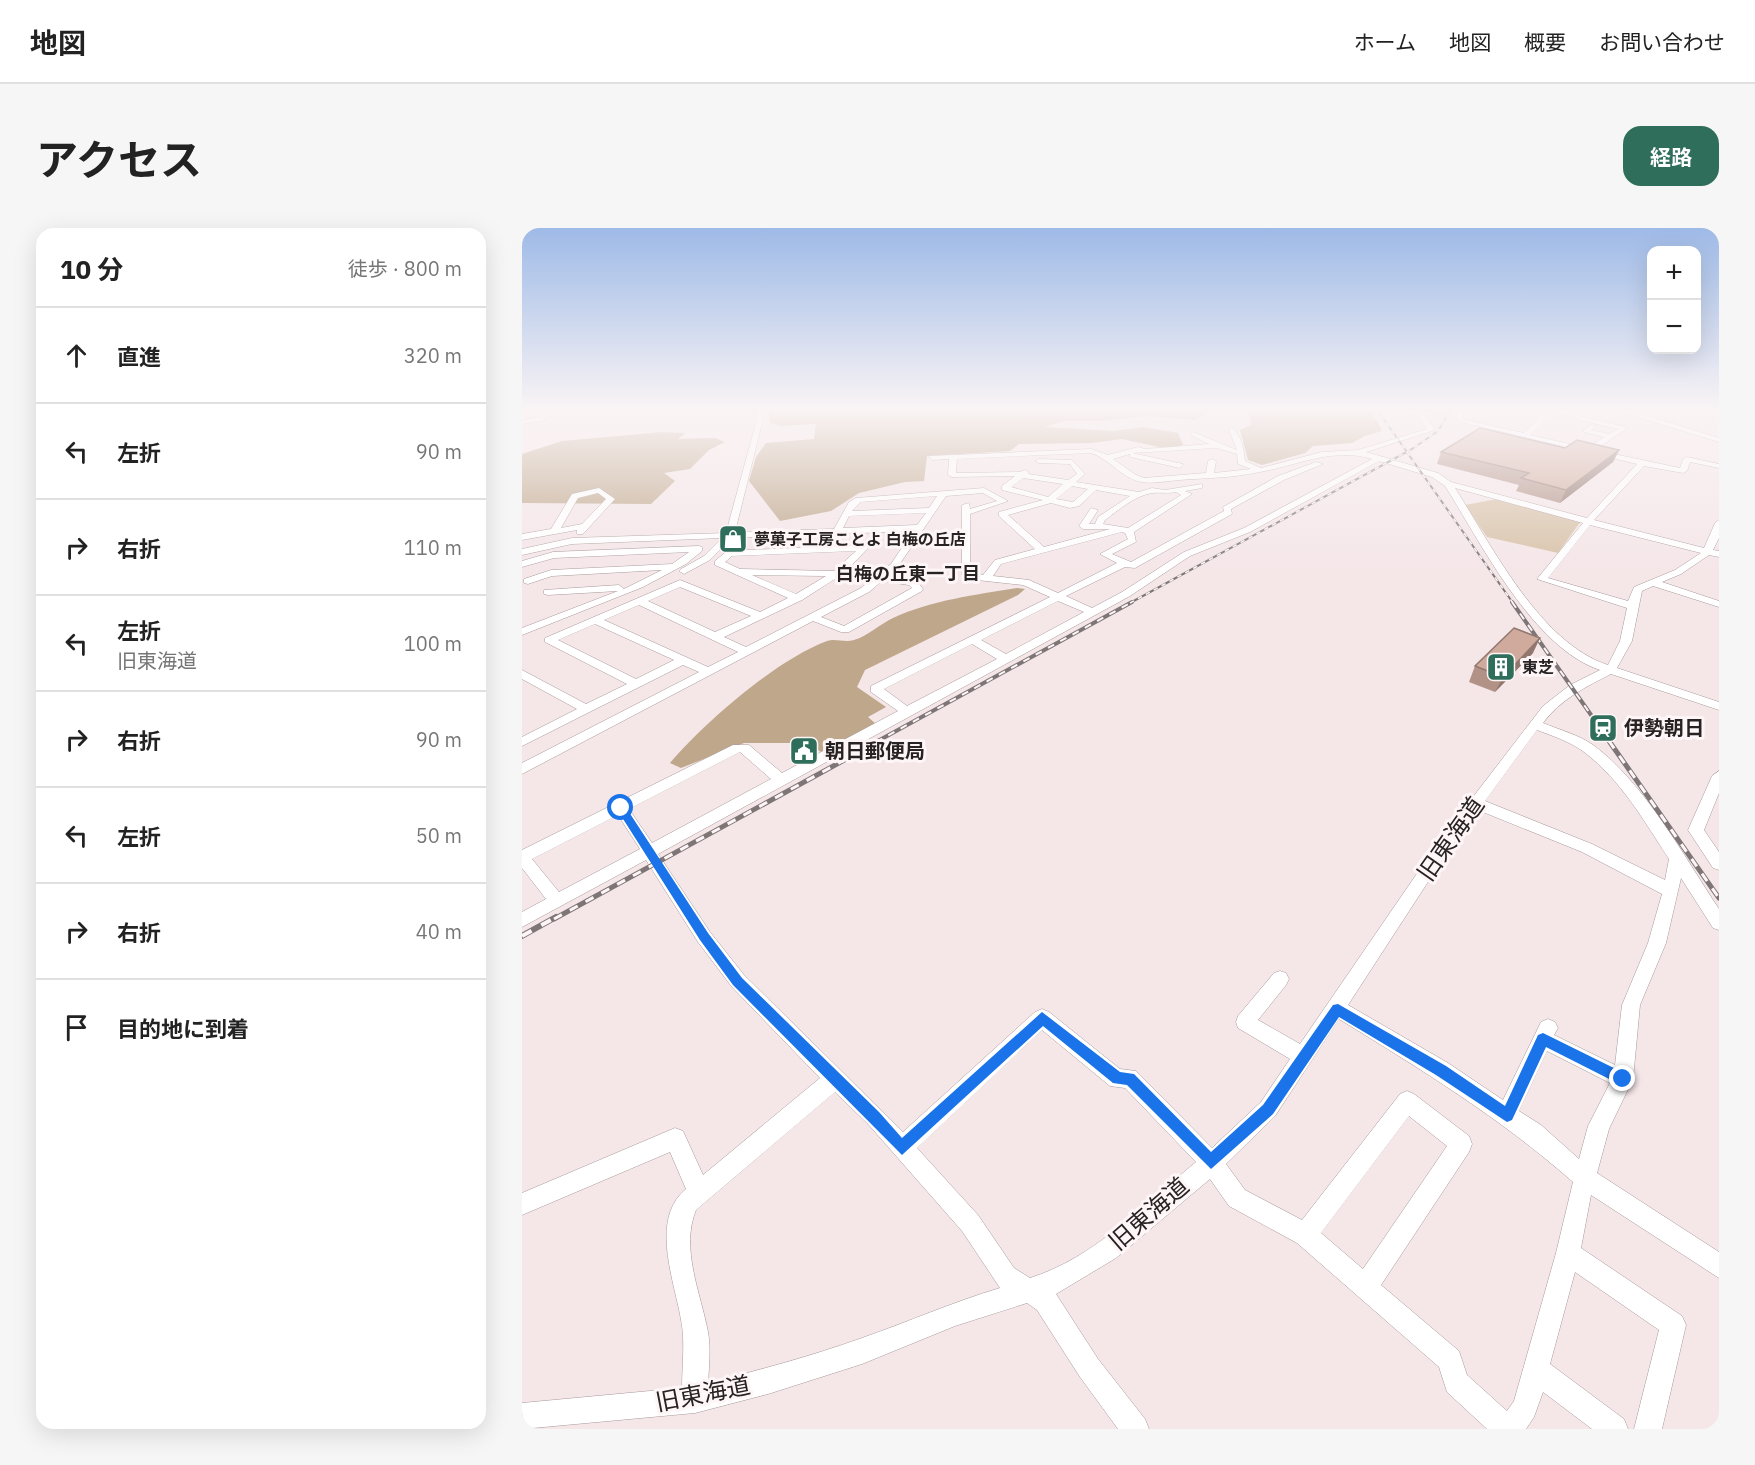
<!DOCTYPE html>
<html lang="ja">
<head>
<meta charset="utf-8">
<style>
  :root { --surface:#fff; --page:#f6f6f6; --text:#222; --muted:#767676; --line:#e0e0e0; --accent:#2f6e5a }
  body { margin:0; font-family:"IBM Plex Sans","Noto Sans JP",sans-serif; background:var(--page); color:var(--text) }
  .controls { position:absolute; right:18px; top:18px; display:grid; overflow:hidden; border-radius:12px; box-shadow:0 6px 24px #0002 }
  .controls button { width:54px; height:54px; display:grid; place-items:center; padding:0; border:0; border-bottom:2px solid var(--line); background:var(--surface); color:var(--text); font:30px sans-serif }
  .stop { position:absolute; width:18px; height:18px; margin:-14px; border:4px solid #1a73e8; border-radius:50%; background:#fff }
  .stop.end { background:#1a73e8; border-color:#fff; box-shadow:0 2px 6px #0008 }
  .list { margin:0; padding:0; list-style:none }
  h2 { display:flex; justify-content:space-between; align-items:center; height:78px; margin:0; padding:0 24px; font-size:26px }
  h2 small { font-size:20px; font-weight:400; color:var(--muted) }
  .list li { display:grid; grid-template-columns:39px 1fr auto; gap:18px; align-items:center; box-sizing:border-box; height:96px; padding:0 24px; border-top:2px solid var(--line) }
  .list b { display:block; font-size:22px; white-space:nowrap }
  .list p { margin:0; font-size:20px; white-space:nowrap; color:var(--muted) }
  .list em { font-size:20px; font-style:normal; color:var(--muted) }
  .icon { flex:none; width:33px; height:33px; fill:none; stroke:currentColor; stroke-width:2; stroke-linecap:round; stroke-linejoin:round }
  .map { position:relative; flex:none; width:1197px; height:1201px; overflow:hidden; border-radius:18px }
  header { display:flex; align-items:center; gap:36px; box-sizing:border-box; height:84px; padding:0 30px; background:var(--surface); border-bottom:2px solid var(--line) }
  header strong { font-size:28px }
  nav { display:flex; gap:33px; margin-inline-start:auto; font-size:21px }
  .intro { display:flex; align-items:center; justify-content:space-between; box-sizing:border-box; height:144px; padding:0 36px }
  h1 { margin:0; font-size:42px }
  .button { padding:15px 27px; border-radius:18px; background:var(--accent); color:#fff; font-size:21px; font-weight:700 }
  main { display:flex; gap:36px; padding:0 36px }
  aside { flex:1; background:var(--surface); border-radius:18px; box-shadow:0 6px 24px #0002 }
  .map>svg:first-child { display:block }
  .green { fill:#d7c2a8 }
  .forest { fill:#bea78b }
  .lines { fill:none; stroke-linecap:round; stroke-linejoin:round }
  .minor-casing { stroke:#a89a9c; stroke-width:1 }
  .major-casing { stroke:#844f79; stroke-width:2 }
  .minor { fill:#fff; fill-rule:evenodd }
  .major { fill:#d3a4ca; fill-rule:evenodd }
  .rail-far3-casing { stroke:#7e7577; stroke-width:2 }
  .rail-far2-casing { stroke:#7e7577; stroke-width:4 }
  .rail-far1-casing { stroke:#7e7577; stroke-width:5 }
  .rail-casing { stroke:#7e7577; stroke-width:6 }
  .rail-far3 { stroke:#fef5f7; stroke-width:1.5; stroke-dasharray:4.5; stroke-linecap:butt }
  .rail-far2 { stroke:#fef5f7; stroke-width:2; stroke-dasharray:7; stroke-linecap:butt }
  .rail-far1 { stroke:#fef5f7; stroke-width:3; stroke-dasharray:9; stroke-linecap:butt }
  .rail { stroke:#fef5f7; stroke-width:4; stroke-dasharray:11; stroke-linecap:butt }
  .wall { fill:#b29287 }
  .shaded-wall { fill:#91776e }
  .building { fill:#cfaa9d; stroke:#91776e; stroke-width:1.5 }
  .route { fill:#1a73e8 }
  .labels { text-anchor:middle; stroke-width:6; stroke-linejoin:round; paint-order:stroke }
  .far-poi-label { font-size:16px; font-weight:bold; fill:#272223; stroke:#fef5f7; text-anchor:start }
  .far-neighbourhood-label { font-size:18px; font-weight:bold; fill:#272223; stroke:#fef5f7 }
  .poi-label { font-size:20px; font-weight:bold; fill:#272223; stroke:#fef5f7; text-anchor:start }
  .near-street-label { font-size:24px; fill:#272223; stroke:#fef5f7 }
</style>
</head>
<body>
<header>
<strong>地図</strong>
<nav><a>ホーム</a><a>地図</a><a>概要</a><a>お問い合わせ</a></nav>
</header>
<div class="intro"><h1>アクセス</h1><a class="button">経路</a></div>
<main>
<aside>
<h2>10 分<small>徒歩 · 800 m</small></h2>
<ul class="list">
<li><svg class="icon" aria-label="ahead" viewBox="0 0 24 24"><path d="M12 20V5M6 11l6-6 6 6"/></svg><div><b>直進</b></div><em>320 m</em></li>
<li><svg class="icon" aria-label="left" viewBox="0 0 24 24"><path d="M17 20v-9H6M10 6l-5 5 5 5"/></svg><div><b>左折</b></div><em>90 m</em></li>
<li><svg class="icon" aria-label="right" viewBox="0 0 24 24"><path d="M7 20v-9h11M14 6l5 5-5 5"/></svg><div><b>右折</b></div><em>110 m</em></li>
<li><svg class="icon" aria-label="left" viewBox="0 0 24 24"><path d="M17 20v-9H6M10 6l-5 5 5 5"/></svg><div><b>左折</b><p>旧東海道</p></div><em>100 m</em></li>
<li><svg class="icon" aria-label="right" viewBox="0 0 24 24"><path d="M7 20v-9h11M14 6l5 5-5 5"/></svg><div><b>右折</b></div><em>90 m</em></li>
<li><svg class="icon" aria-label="left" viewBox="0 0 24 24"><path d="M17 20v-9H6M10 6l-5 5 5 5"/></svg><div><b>左折</b></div><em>50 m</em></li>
<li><svg class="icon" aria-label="right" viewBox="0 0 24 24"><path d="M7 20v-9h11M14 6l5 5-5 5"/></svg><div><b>右折</b></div><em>40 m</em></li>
<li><svg class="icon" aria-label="arrive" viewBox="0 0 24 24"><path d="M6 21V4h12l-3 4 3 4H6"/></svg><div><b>目的地に到着</b></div></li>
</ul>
</aside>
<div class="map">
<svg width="1197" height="1201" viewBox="0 0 1197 1201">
  <rect width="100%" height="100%" fill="#f5e6e8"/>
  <path class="green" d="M975,271L1059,293L1036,325L965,309L943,277Z"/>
  <path class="forest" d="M254,180H691L673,192L625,188L580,193H542L523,199L591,203L622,199L656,205L661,217L647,221L600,211L569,215L497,216L488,223L405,228L402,253L383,254L337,265L309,283L258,293L227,253L234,229L244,215L292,211L294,196L259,198L248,195L247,184Z
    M726,180H848L860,203L843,208L830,215L791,218L783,225L740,237L726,232L718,202L729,197Z
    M140,204L163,205L156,211L193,210L203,214L187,222L168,241L142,245L153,253L129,276L0,275V226L40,213Z
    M495,360L503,361L496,367L343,442L335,459L364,479L346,489L354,496L301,525L283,515H222L159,540L148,535C183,494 254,432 305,413C313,410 323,415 332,412C346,408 358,396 371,390C410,372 453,367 495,360Z"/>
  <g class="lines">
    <g class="minor-casing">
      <path id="minor" d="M33,180H41L20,193L0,196V192L16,190Z
        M233,180H239L241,191L213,304L312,301L327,274L334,270L462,260L486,273L448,286V343L461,347L473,332L513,321L477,288V284L521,272L480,262V258L493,248L430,249L426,247L427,231L410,232L407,228L569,221L586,227L616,219L623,221L687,216L669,207L671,204L715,222L707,202L710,200C719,207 722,221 723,233L739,240L800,224L836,222L905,201L896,187L871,184L894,183L893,180H899L901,183L925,186L903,187L913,202L844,224L916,245L929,254L1065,290L1115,236L939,194L934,189L938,180H944L940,189L943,192L1002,205L1026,180H1036L1061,189L1104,199V201L1073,222L1158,240L1161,231L1165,229L1197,236V240L1168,234L1165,243L1161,245L1122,238L1072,292L1182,320L1193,295L1197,292V310L1191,322L1197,323V329L1187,327L1159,346L1140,354L1197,373V379L1131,358L1120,363L1110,413L1095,440L1197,474V482L1089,446C1063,459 1038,472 1021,495C1038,502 1057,507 1071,517C1121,553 1163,630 1197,681V702L1191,700L1159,650L1144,715L1118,777L1111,851L1087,901L1075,945L1197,1024V1050L1069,967L1059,1020L1160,1088L1164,1097L1140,1201H1112L1137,1102L1053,1044L1028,1136L1102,1191L1106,1201H1070L1021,1164L1012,1189L1004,1201H965L925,1164L917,1139L775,1015L707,978L688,951L594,1030L534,1066L576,1131L623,1191L627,1201H596L558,1149L515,1082L505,1075L433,1098L340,1136L246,1166L173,1185L0,1201V1175L160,1160C160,1143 162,1125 161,1108C159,1066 123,995 164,961L148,924L0,987V965L153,900L161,903L181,947L298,850L210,759L176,714L124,632L0,699V684L24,671L0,640V622L211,517H227L260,545L376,483L349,464V458L528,369L501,357L455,352L440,347V277L447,275L448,281L475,273L461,265L424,268L375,340L366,348L394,352L401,361L400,363L327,404H319L291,393L0,546V535L177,444L161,437L0,518V509L55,481L0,451V442L64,476L105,456L23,414V410L158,352L238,384L266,370L193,337V333L205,323L339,317L346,312L351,315L349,317L323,344L355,347L369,336L391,303L210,310L188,332L162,346L157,343L159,341L182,328L200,310L50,316L0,327V321L50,310L204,305L235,191ZM1031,183L1057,192L1096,201L1087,206L1069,202L1074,198L1069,197L1062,202V204L1082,209L1066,220L1008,207ZM695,220L715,226L716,236L729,241L692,245L694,233L690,231L686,233L684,245L622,250L614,247L591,231L608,226V229L658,240L661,236L610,225ZM569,225C588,231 600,251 620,254C631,256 645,253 657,252C684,250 710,250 738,244C776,237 812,219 850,231L722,300L662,324L600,364L570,380L544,368L603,339L613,340L710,286L709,281L762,252L801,236L794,234L756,248L701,279L702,283L609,334L590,326L614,314L612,304L670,266L663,263L680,260V256L643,262L630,260L617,264L554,254L563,246L550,232L517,231L513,233L517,235L548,236L555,246L546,252L506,246L507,244L503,242L498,244L434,245L435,231ZM857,233L910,249L923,258C959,315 1011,420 1078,442L1048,457L1021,478L918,612L778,816L736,792L764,757L767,751L764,745L758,743L752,745L716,788L714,794L716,800L768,831L739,874L690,920L614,843L598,841L527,784L520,781L513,784L381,904L222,747L188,704L136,626L608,368L668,328L728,304ZM501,250L541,256L526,269L489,259ZM550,258L566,261L551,274L534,271ZM933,260L1061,295L1015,351L1105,380L1098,413L1086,437C1018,415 970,318 933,260ZM574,262L608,268L576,289L573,296H567L576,282L569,280L557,298L561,301H588L522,319L486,287L529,275L548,280L557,278ZM654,264L659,267L606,300L581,296L583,292C597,282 612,268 630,265C638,264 646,266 654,264ZM415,268L407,280L330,283L339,274ZM404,285L395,297L321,300L327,288ZM1068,297L1179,325L1153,342L1112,359L1106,373L1026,350ZM600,304L603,305L606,311L578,326L595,335L536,365L507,352L471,348L479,336ZM334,323L312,343L218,341L203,334L210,328ZM230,347L304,348L274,366ZM316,349L349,352L339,360L224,419L202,409L280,372ZM360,353L387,357L390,360L322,398L299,389L347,364ZM158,359L229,388L193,404L126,373ZM536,373L562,384L484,426L459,412ZM117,377L216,424L186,439L82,392ZM73,396L152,432L114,451L36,412ZM450,416L475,431L385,478L362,461ZM1015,502C1031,508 1049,514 1062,524C1099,552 1122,593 1147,631L1143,652L1070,616L963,573ZM218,524L249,551L130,615L107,581ZM956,582L1060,624L1140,666L1126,715L1100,777L1093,837L1032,807L1036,800L1033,794L1026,791L1019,794L981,872L926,835L826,777L928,620ZM96,587L118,621L37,664L10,631ZM817,791C900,842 977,889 1051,954L1034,1025L992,1173L985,1183L945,1147L937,1123L859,1057L947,924L950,916L947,908L892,866L885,863L878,866L780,992L723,962L704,936L753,888ZM520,802L588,858L603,860L674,934C623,976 572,1030 508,1050L492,1040L456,987L395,920ZM1025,823L1088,855L1066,898L1057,931L1019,897L997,883ZM313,864L346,896L440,1003L478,1060C431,1074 386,1094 340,1110C290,1128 238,1142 186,1155C187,1139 189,1120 186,1104C179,1066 158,1020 174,982ZM887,888L925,918L841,1041L799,1005Z
        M1100,180L1197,210V214L1089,181Z
        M77,260L93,271L61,306H55V302L0,312V306L29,301L50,266ZM76,265L84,271L60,296L39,300L56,270Z
        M177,318L180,319V323L164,336L121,359L0,407V400L96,363L26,367L22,366V362L97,357L102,361L140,342L30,348L6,356L2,355V351L29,342L150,336L167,324L32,330L0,339V333L31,324Z
        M1197,543V565L1182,602L1197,624V642L1191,640L1166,602L1190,548Z"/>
    </g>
    <g class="major-casing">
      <path id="major" d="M1191,180H1197V183Z"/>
    </g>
    <use href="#minor" class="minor"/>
    <use href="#major" class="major"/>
    <g class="rail-far3-casing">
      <path id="rail-far3" d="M854,180L991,375
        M608,375L890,221L916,203L930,180"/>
    </g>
    <g class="rail-far2-casing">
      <path id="rail-far2" d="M990,374L1088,514
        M354,514L610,374"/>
    </g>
    <g class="rail-far1-casing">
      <path id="rail-far1" d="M1087,513L1197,670
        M32,691L357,513"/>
    </g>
    <g class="rail-casing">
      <path id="rail" d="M0,708L34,689"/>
    </g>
    <use href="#rail-far3" class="rail-far3"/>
    <use href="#rail-far2" class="rail-far2"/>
    <use href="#rail-far1" class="rail-far1"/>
    <use href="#rail" class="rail"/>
  </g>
  <path class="wall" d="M1097,222L1091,234L1038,275L994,263L997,257L915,236L919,224Z
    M1011,425L973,464L947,454L953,438Z"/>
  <path class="shaded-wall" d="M1097,222L1091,234L1038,275L1044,262Z
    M1018,410L1011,425L973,464L981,449Z"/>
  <path class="building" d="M958,200L1043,220L1055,212L1097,222L1044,262L999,250L1007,245L919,224Z
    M992,400L1018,410L981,449L953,438Z"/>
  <linearGradient id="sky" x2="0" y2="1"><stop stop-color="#9ebae7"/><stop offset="0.52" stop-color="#faf4f5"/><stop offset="1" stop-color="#faf4f5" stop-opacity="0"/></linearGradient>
  <rect width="1197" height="348" fill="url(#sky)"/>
  <path class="route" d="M96,578H103L186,705L220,750L357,884L380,910L520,784L598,844L612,846L689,924L741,877L811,777L816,776L924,838L983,878L1016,807L1021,805L1106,847L1108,851L1101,858L1024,819L990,892L985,894L914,847L817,789L751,886L689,941L605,857L591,855L521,798L380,927L211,757L178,712L96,583Z"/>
  <defs>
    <g id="shop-square" transform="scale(1.5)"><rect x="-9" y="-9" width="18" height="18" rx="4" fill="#2f6e5a" stroke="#fef5f7"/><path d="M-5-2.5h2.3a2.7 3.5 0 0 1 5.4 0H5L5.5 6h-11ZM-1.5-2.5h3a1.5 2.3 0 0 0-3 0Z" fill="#fff"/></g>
    <g id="building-square" transform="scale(1.5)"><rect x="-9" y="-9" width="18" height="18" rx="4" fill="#2f6e5a" stroke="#fef5f7"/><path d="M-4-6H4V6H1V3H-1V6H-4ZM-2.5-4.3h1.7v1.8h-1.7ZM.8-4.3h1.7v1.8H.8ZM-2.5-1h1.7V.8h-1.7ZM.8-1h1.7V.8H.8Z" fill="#fff"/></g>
    <g id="station-square" transform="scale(1.5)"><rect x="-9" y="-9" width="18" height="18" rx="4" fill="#2f6e5a" stroke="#fef5f7"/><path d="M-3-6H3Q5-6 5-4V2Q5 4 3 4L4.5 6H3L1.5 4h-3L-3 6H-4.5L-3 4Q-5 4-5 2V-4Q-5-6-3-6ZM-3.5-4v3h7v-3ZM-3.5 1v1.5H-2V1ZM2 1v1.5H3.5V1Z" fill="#fff"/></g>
    <g id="civic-square" transform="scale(1.5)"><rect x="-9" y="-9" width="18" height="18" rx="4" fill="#2f6e5a" stroke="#fef5f7"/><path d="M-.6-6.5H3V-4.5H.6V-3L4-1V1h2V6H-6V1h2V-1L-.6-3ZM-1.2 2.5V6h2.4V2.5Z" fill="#fff"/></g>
  </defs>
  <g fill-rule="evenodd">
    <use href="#shop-square" x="211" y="311"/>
    <use href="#building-square" x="979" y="439"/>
    <use href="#station-square" x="1081" y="500"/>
    <use href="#civic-square" x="282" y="523"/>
  </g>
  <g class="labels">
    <g class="far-poi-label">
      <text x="232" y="317">夢菓子工房ことよ 白梅の丘店</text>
      <text x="1000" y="445">東芝</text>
    </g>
    <g class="far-neighbourhood-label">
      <text x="386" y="352">白梅の丘東一丁目</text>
    </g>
    <g class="poi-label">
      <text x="1102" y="507">伊勢朝日</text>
      <text x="303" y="530">朝日郵便局</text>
    </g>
    <g class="near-street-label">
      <text transform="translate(929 611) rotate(-55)" y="8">旧東海道</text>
      <text transform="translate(627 986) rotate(-41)" y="8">旧東海道</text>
      <text transform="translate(181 1166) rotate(-11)" y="8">旧東海道</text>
    </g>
  </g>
</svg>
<div class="controls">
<button>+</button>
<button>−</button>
</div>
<div class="stop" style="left:99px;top:580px"></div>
<div class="stop end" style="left:1101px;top:851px"></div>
</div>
</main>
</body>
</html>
